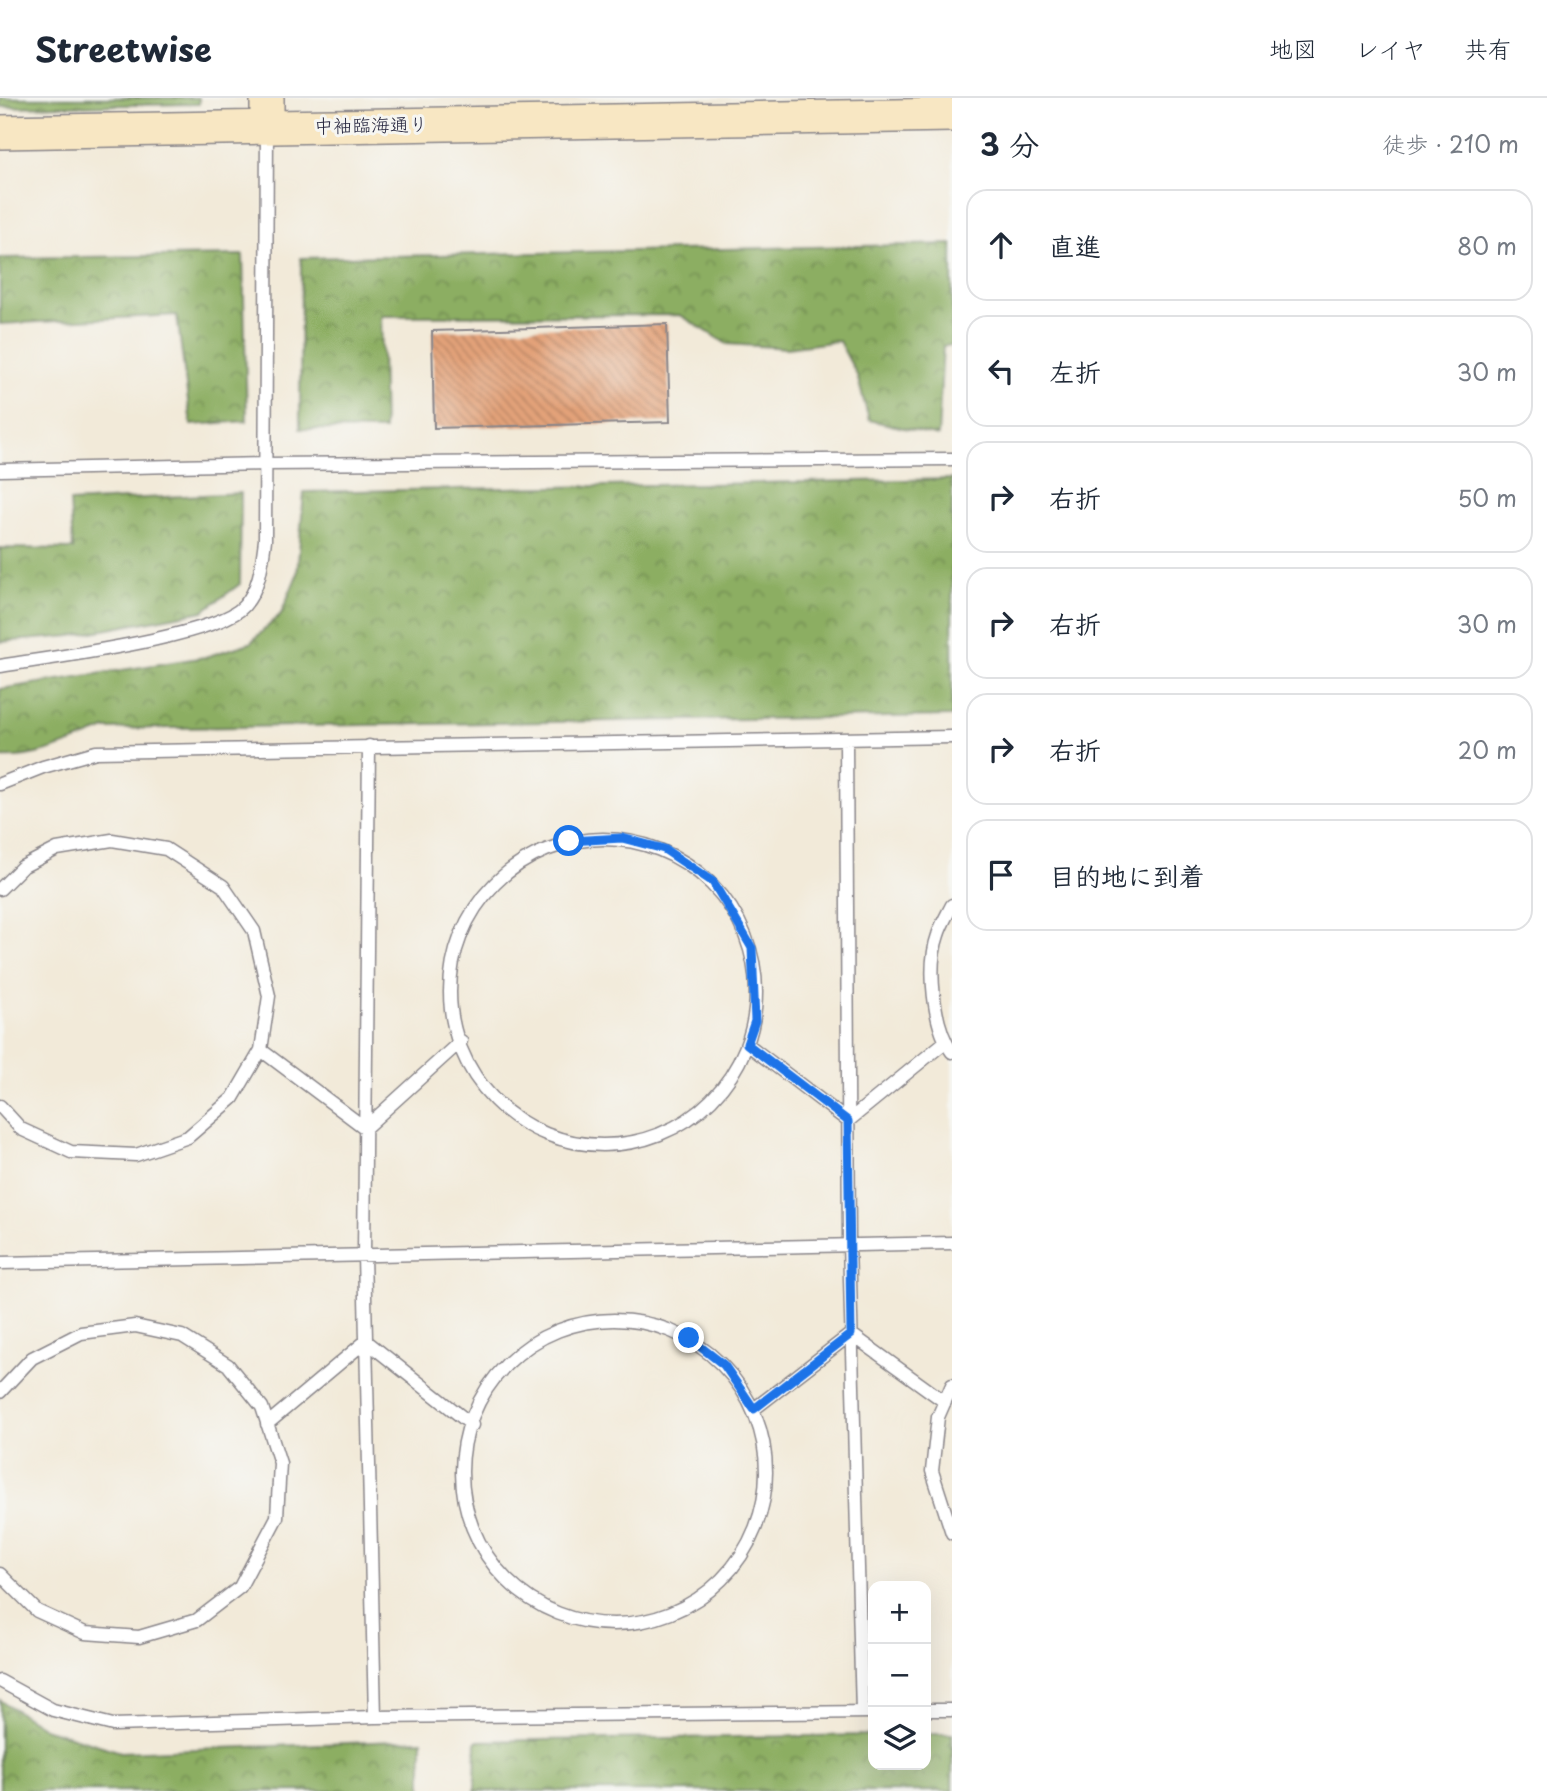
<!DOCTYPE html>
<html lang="ja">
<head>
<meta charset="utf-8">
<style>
  :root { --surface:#fff; --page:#f2f2f3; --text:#1f2937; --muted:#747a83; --line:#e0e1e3 }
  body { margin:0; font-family:"Playpen Sans","Klee One",sans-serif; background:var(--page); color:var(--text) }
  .controls { position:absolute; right:21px; bottom:21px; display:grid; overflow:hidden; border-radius:14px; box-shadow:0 7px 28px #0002 }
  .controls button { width:63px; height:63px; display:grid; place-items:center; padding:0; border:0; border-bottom:2px solid var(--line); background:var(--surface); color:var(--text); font:35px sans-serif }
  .stop { position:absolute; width:21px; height:21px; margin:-16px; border:5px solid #1a73e8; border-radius:50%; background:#fff }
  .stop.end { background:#1a73e8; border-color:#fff; box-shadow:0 2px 7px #0008 }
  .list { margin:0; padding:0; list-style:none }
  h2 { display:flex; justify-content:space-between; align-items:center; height:91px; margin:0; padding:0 28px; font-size:30px }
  h2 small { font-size:23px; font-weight:400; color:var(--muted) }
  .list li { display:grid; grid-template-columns:46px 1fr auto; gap:21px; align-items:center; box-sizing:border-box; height:112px; margin:0 14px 14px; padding:0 14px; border:2px solid var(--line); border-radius:21px }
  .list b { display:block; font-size:26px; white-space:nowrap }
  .list em { font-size:23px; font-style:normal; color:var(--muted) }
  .icon { flex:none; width:38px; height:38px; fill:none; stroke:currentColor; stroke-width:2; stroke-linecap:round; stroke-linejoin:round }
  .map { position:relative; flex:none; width:952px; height:1693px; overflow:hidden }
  header { display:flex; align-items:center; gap:42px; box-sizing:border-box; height:98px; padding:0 35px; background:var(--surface); border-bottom:2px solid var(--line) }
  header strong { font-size:33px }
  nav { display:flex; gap:38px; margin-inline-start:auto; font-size:24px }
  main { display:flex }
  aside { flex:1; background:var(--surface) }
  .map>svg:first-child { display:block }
  .forest { fill:url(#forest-crowns); stroke:#57684e; stroke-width:2 }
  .building { fill:url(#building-back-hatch) }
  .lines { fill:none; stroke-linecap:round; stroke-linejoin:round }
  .lane-casing { stroke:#8a868a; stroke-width:15 }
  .secondary-casing { stroke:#8a868a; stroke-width:36 }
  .lane { stroke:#fff; stroke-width:12 }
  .secondary { stroke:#f8e7c3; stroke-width:33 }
  .route { stroke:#1a73e8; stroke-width:9 }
  .labels { text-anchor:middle; stroke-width:6; stroke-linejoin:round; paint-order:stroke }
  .street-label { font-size:19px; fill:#22223b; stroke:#f6f6f2 }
</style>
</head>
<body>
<header>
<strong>Streetwise</strong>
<nav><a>地図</a><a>レイヤ</a><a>共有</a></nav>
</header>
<main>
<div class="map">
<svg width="952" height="1693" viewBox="0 0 952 1693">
  <defs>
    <pattern id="forest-crowns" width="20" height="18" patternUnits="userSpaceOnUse" patternTransform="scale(1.75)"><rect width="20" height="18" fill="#8cae62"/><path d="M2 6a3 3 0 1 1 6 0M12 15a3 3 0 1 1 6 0" fill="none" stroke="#728d52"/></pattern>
    <pattern id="building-back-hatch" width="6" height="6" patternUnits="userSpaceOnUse" patternTransform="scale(1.75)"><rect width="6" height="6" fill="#e3a279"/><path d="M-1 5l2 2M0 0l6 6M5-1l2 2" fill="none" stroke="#b88464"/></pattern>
  </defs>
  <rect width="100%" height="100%" fill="#f6f6f2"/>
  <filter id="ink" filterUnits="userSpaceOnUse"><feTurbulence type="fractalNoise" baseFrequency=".0143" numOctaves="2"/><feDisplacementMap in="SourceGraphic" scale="14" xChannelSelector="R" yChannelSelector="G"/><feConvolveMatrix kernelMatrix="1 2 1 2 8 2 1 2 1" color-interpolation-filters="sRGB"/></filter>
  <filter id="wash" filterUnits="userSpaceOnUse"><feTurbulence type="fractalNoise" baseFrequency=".00686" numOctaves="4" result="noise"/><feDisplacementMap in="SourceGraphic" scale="28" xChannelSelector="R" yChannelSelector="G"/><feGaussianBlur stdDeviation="1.57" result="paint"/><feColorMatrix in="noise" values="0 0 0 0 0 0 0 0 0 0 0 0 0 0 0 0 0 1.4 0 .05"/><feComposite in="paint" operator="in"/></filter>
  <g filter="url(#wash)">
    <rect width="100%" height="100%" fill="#f2ead9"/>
    <path class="forest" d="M0,0H199V6L0,9Z
      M952,146V247L943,248L938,338L869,322L857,277L839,243L787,250L727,246L680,217L381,218L384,332L300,331L301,160Z
      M243,157L247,323L191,327L177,217L0,226V160Z
      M952,381V618L106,631C72,644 37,662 0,659V591L205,559L250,545L281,516L297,477L304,394Z
      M241,395L240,486L203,513L72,538L0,544V450L73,451L70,404Z
      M0,1602L44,1630L121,1654L422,1642V1693H0Z
      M926,1636H952V1693H475L476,1643L873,1637V1667H926Z"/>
    <g id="blocks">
      <path class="building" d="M667,226L670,324L434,330L432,233Z"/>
    </g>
  </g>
  <g filter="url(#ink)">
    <use href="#blocks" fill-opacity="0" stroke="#8a868a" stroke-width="2"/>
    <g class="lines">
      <g class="lane-casing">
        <path id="lane" d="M0,372L265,366L952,361
          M0,568C47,560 217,539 244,508C260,490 262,465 265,442L267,30
          M846,641L849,1145L862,1614
          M369,648L364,1157L375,1619
          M0,686L43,669L96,654L952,639
          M450 894a153 153 0 1 1 306 0a153 153 0 1 1-306 0Z
          M0,791L22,769L57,751L112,742L166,751L223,788L254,833L269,898L261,952L233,1000L188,1039L136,1057L71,1054L21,1031L0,1008
          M952,807C947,817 941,827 938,837C927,868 933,928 952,954
          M747,946L848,1023L945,944
          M261,952L365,1030L461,943
          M0,1165L952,1145
          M462 1374a152 152 0 1 1 304 0a152 152 0 1 1-304 0Z
          M952,1287L938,1319L932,1373L952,1435
          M0,1294L32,1260L81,1235L135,1228L182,1238L228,1267L262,1309L280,1365L277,1419L240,1489L197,1522L139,1539L85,1535L37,1513L0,1476
          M754,1311L851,1236L945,1304
          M267,1326L366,1243L472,1327
          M0,1583L53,1612L113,1627L375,1619L873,1614
          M926,1612H952"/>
      </g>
      <g class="secondary-casing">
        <path id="secondary" d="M267,29V0
          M0,34L952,17"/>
      </g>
      <use href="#lane" class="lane"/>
      <use href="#secondary" class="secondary"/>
    </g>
  </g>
  <g class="lines" filter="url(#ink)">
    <path class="route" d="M569,743L622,740L664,751L713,784L752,850L755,923L747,946L848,1023L851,1236L754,1311L724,1267L689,1240"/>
  </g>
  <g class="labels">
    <g class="street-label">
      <text transform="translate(371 27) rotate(-1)" y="7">中袖臨海通り</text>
    </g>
  </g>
</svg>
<div class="controls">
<button>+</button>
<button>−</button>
<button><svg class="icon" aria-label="layers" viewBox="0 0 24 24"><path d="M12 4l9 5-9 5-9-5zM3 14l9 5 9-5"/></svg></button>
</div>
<div class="stop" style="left:569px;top:743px"></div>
<div class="stop end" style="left:689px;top:1240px"></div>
</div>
<aside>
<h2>3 分<small>徒歩 · 210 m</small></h2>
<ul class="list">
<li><svg class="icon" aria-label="ahead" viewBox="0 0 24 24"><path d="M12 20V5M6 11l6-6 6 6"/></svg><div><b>直進</b></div><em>80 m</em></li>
<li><svg class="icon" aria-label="left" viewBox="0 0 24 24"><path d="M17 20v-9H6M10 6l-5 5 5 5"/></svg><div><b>左折</b></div><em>30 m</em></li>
<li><svg class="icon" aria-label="right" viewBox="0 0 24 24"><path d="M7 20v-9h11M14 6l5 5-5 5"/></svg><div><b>右折</b></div><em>50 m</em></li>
<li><svg class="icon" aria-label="right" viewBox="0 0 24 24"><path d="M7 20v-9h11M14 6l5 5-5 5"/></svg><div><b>右折</b></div><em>30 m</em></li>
<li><svg class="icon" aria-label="right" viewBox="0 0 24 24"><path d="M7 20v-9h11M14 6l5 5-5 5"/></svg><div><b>右折</b></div><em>20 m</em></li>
<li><svg class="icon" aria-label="arrive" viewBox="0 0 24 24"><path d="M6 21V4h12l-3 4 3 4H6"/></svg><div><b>目的地に到着</b></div></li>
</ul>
</aside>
</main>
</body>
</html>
